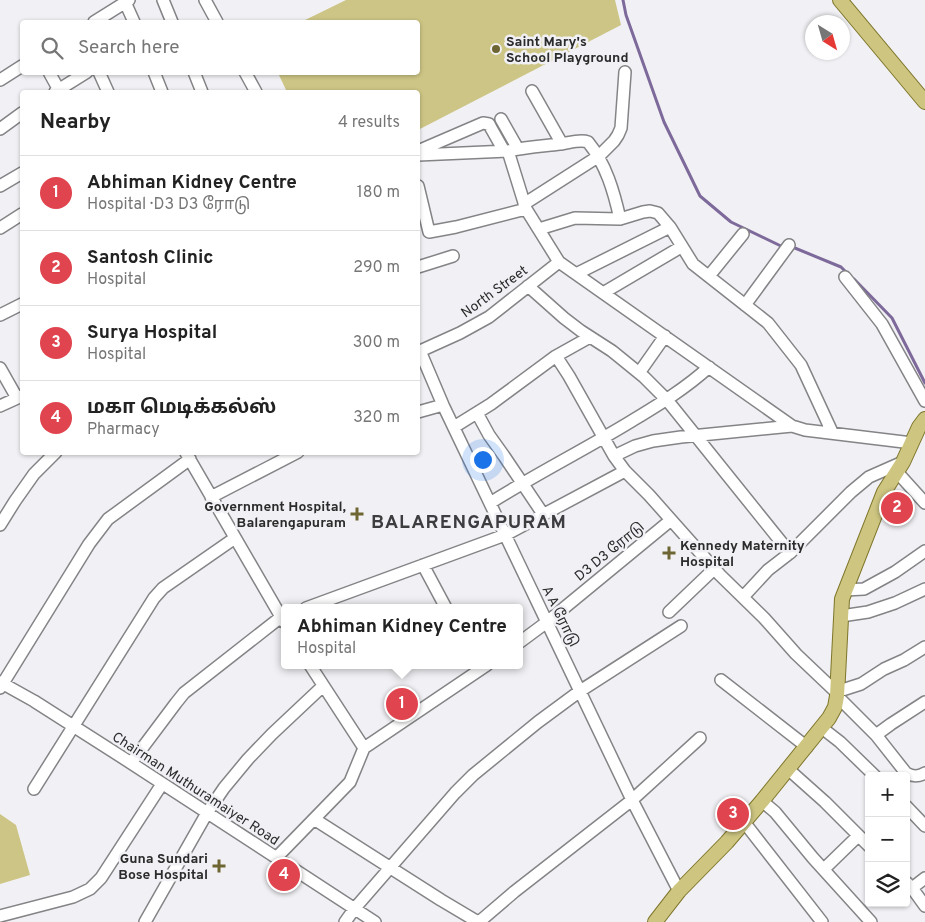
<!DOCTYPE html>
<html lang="en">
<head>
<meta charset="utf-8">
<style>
  :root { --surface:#fff; --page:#f6f6f6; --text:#222; --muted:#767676; --line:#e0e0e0; --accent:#6d6633 }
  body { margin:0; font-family:Overpass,"Noto Sans Tamil",sans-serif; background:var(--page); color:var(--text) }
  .controls { position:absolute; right:15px; bottom:15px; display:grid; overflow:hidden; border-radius:5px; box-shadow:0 1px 4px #0004 }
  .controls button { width:45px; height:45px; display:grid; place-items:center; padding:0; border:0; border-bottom:1px solid var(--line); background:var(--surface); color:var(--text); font:25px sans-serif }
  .compass { position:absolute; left:805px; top:15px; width:45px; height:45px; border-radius:50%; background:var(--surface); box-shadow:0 1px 4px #0004; rotate:143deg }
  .you { position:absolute; left:482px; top:459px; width:18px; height:18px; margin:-12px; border:4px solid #fff; border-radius:50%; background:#1a73e8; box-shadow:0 0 0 8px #1a73e833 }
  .badge { display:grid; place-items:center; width:32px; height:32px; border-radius:50%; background:var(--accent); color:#fff; font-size:16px; font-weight:700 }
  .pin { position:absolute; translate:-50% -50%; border:2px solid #fff; box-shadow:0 1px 5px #0006 }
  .popup { position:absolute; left:281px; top:604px; width:242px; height:65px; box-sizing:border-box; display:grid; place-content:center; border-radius:5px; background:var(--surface); filter:drop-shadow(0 1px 4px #0005); font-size:16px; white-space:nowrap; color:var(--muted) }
  .popup b { font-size:19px; color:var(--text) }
  .popup::after { content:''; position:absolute; left:50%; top:100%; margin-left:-10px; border:10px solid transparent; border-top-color:var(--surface) }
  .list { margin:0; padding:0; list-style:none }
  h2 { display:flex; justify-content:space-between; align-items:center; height:65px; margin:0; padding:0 20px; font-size:21px }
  h2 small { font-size:16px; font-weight:400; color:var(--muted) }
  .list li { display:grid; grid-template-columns:32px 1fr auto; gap:15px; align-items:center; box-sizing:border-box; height:75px; padding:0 20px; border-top:1px solid var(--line) }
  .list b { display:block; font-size:19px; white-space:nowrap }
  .list p { margin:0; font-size:16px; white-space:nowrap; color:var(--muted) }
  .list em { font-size:16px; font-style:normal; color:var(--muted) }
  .icon { flex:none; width:28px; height:28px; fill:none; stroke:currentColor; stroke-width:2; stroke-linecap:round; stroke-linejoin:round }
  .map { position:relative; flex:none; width:925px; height:922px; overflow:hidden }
  .search { position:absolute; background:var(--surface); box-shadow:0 1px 4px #0004; left:20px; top:20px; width:400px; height:55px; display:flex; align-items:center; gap:12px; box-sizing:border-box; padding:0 18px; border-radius:5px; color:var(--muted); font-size:19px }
  .panel { position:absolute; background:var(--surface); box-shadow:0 1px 4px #0004; left:20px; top:90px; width:400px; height:365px; border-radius:5px }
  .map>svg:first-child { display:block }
  .green { fill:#cdc585 }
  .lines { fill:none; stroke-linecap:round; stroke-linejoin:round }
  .stream { stroke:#7d6a9b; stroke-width:3 }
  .minor-casing { stroke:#848386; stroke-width:14 }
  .major-casing { stroke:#7f762b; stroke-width:16 }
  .minor { stroke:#fff; stroke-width:11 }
  .major { stroke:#cdc580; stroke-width:14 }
  .poi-dot { fill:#6d6633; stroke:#f1f0f4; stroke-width:2 }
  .labels { text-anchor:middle; stroke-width:5; stroke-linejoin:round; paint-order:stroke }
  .poi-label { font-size:14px; font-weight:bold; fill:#2b2b2c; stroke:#f1f0f4; text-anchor:start }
  .street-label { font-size:14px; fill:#2b2b2c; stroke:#f1f0f4 }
  .district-label { font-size:19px; font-weight:bold; letter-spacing:1px; fill:#3d3c3f; stroke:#f1f0f4 }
</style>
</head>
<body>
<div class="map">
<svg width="925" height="922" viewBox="0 0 925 922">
  <rect width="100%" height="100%" fill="#f1f0f4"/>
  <path class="green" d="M346,0H615L621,25L418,130V92H287L278,73L418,72V22H301Z
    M0,814L16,825L30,875L0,884Z"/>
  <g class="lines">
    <path class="stream" d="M623,0L626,15L664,122L700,196L731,222L783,247
      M790,246L841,267L847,273
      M854,279L892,318L925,383"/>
    <g class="minor-casing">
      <path id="minor" d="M163,0L172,22
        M205,0L217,22
        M125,2L134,22
        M94,22L129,0
        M49,72L60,92
        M99,72L108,92
        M154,72L162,92
        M194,72L202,92
        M245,72L256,92
        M0,80L22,66
        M532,91L562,144
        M55,92L87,72
        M501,119L518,149
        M0,129L22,113
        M418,151L483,123L489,124L491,128L504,151
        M508,151L526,209L559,262L792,426L805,430L912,443
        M418,155L508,151C525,147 543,146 560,144C569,143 580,139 588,142C606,164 614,192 620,219
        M0,186L22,173
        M418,186L429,232L456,227L526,209
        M524,204L599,156L614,141L618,135L621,128L625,72
        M0,228L22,214
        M539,229L575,218L620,219L643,212L650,211L658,213L670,227L693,264L768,323L801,365L832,432
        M418,267L453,256
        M576,274L670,227
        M709,276L743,234
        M845,277L882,324L925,401
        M528,286L564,318L581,331L612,351L644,377L667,400L790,553L768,570L743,597
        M603,293L681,247
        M745,305L789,245
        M0,315L22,304
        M420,351L443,405L632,800L679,891
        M418,352L460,333L489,317L559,262
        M556,356L569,376L614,456L625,471L649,495L720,575L764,618L796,654L836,692L861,684L884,669L904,660L925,647
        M0,368L17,398
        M639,373L665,336
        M0,406L22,396
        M418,412L443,405
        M477,413L489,435L504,456L543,514
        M454,427L491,404L556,356L590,337
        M186,453L284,622
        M614,456L635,446L653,441L681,437L792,426
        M897,472L925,503
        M211,497L298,452
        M490,503C536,474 584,450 630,422C658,405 685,389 709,367
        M0,525L15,501L34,474L56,452
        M790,553L851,492L869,477L903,462
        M423,565L446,608
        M845,590L864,589L895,572L925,551
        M306,608L505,535L625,471
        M669,612L714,569
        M841,616L868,612L895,603L925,589
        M520,642L547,622L671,520
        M310,665L364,748
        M721,680L807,747
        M0,682L34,701L131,763L375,922
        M0,688L89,544L108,519L190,459
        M837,696L876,735L906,773C913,777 918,777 925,773
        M822,728L840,742L875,776
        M876,735L891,724L925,702
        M131,763L176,703L184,693L281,617L284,616
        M788,769L825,802L869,846
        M34,789L154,598L163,588L235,538
        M762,801L775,812L813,858L871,922
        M906,806L925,826
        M314,819L441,900L478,922
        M744,822L822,922
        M276,858L350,782L364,748L487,665
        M824,869L858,836
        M906,882L912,888L925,906
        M912,888L925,878
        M0,916L73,897L90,889L101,878L162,784
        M145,922L207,813L224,788L248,759L272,734L323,686
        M345,922L355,908L455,793L473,775L538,722L580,691L681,626
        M479,922L514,892L632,800L700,738"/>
    </g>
    <g class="major-casing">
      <path id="major" d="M840,0L925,102
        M655,922L679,891L727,842L762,801L829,718L835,707L837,696L842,599L884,492L903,462L919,427L925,419"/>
    </g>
    <use href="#minor" class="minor"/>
    <use href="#major" class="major"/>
  </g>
  <g class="poi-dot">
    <circle cx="496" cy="49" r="5"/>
    <path d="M354.5 506.5h5v5h5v5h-5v5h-5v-5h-5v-5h5z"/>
    <path d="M666.5 545.5h5v5h5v5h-5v5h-5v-5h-5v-5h5z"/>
    <path d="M216.5 858.5h5v5h5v5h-5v5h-5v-5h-5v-5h5z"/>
  </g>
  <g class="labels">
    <g class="poi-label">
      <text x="506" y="46">Saint Mary's<tspan x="506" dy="16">School Playground</tspan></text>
      <text x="346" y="511" text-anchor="end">Government Hospital,<tspan x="346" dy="16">Balarengapuram</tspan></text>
      <text x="680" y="550">Kennedy Maternity<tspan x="680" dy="16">Hospital</tspan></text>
      <text x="208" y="863" text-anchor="end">Guna Sundari<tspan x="208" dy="16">Bose Hospital</tspan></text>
    </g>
    <g class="street-label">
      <text transform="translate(494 291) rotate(-36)" y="5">North Street</text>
      <text transform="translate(609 551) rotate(-39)" y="5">D3 D3 ரோடு</text>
      <text transform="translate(561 616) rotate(64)" y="5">A A ரோடு</text>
      <text transform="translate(196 788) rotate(33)" y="5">Chairman Muthuramaiyer Road</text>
    </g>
    <g class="district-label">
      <text x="469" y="528">BALARENGAPURAM</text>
    </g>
  </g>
</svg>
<div class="controls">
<button>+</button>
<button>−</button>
<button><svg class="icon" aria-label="layers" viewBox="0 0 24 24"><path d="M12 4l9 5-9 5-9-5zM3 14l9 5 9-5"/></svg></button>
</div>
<svg class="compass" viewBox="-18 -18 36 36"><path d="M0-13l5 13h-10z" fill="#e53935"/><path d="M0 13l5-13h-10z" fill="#767676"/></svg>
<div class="you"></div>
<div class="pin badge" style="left:402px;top:704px;background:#e0444e">1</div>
<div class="popup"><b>Abhiman Kidney Centre</b>Hospital</div>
<div class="pin badge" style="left:897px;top:508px;background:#e0444e">2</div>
<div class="pin badge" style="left:733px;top:814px;background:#e0444e">3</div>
<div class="pin badge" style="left:284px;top:875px;background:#e0444e">4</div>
<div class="search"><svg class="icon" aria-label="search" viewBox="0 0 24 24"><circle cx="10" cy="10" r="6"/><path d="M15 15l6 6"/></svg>Search here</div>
<section class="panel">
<h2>Nearby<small>4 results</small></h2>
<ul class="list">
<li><span class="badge" style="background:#e0444e">1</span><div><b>Abhiman Kidney Centre</b><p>Hospital · D3 D3 ரோடு</p></div><em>180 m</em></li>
<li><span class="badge" style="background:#e0444e">2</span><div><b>Santosh Clinic</b><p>Hospital</p></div><em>290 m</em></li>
<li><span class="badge" style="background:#e0444e">3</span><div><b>Surya Hospital</b><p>Hospital</p></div><em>300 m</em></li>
<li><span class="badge" style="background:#e0444e">4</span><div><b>மகா மெடிக்கல்ஸ்</b><p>Pharmacy</p></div><em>320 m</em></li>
</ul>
</section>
</div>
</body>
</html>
